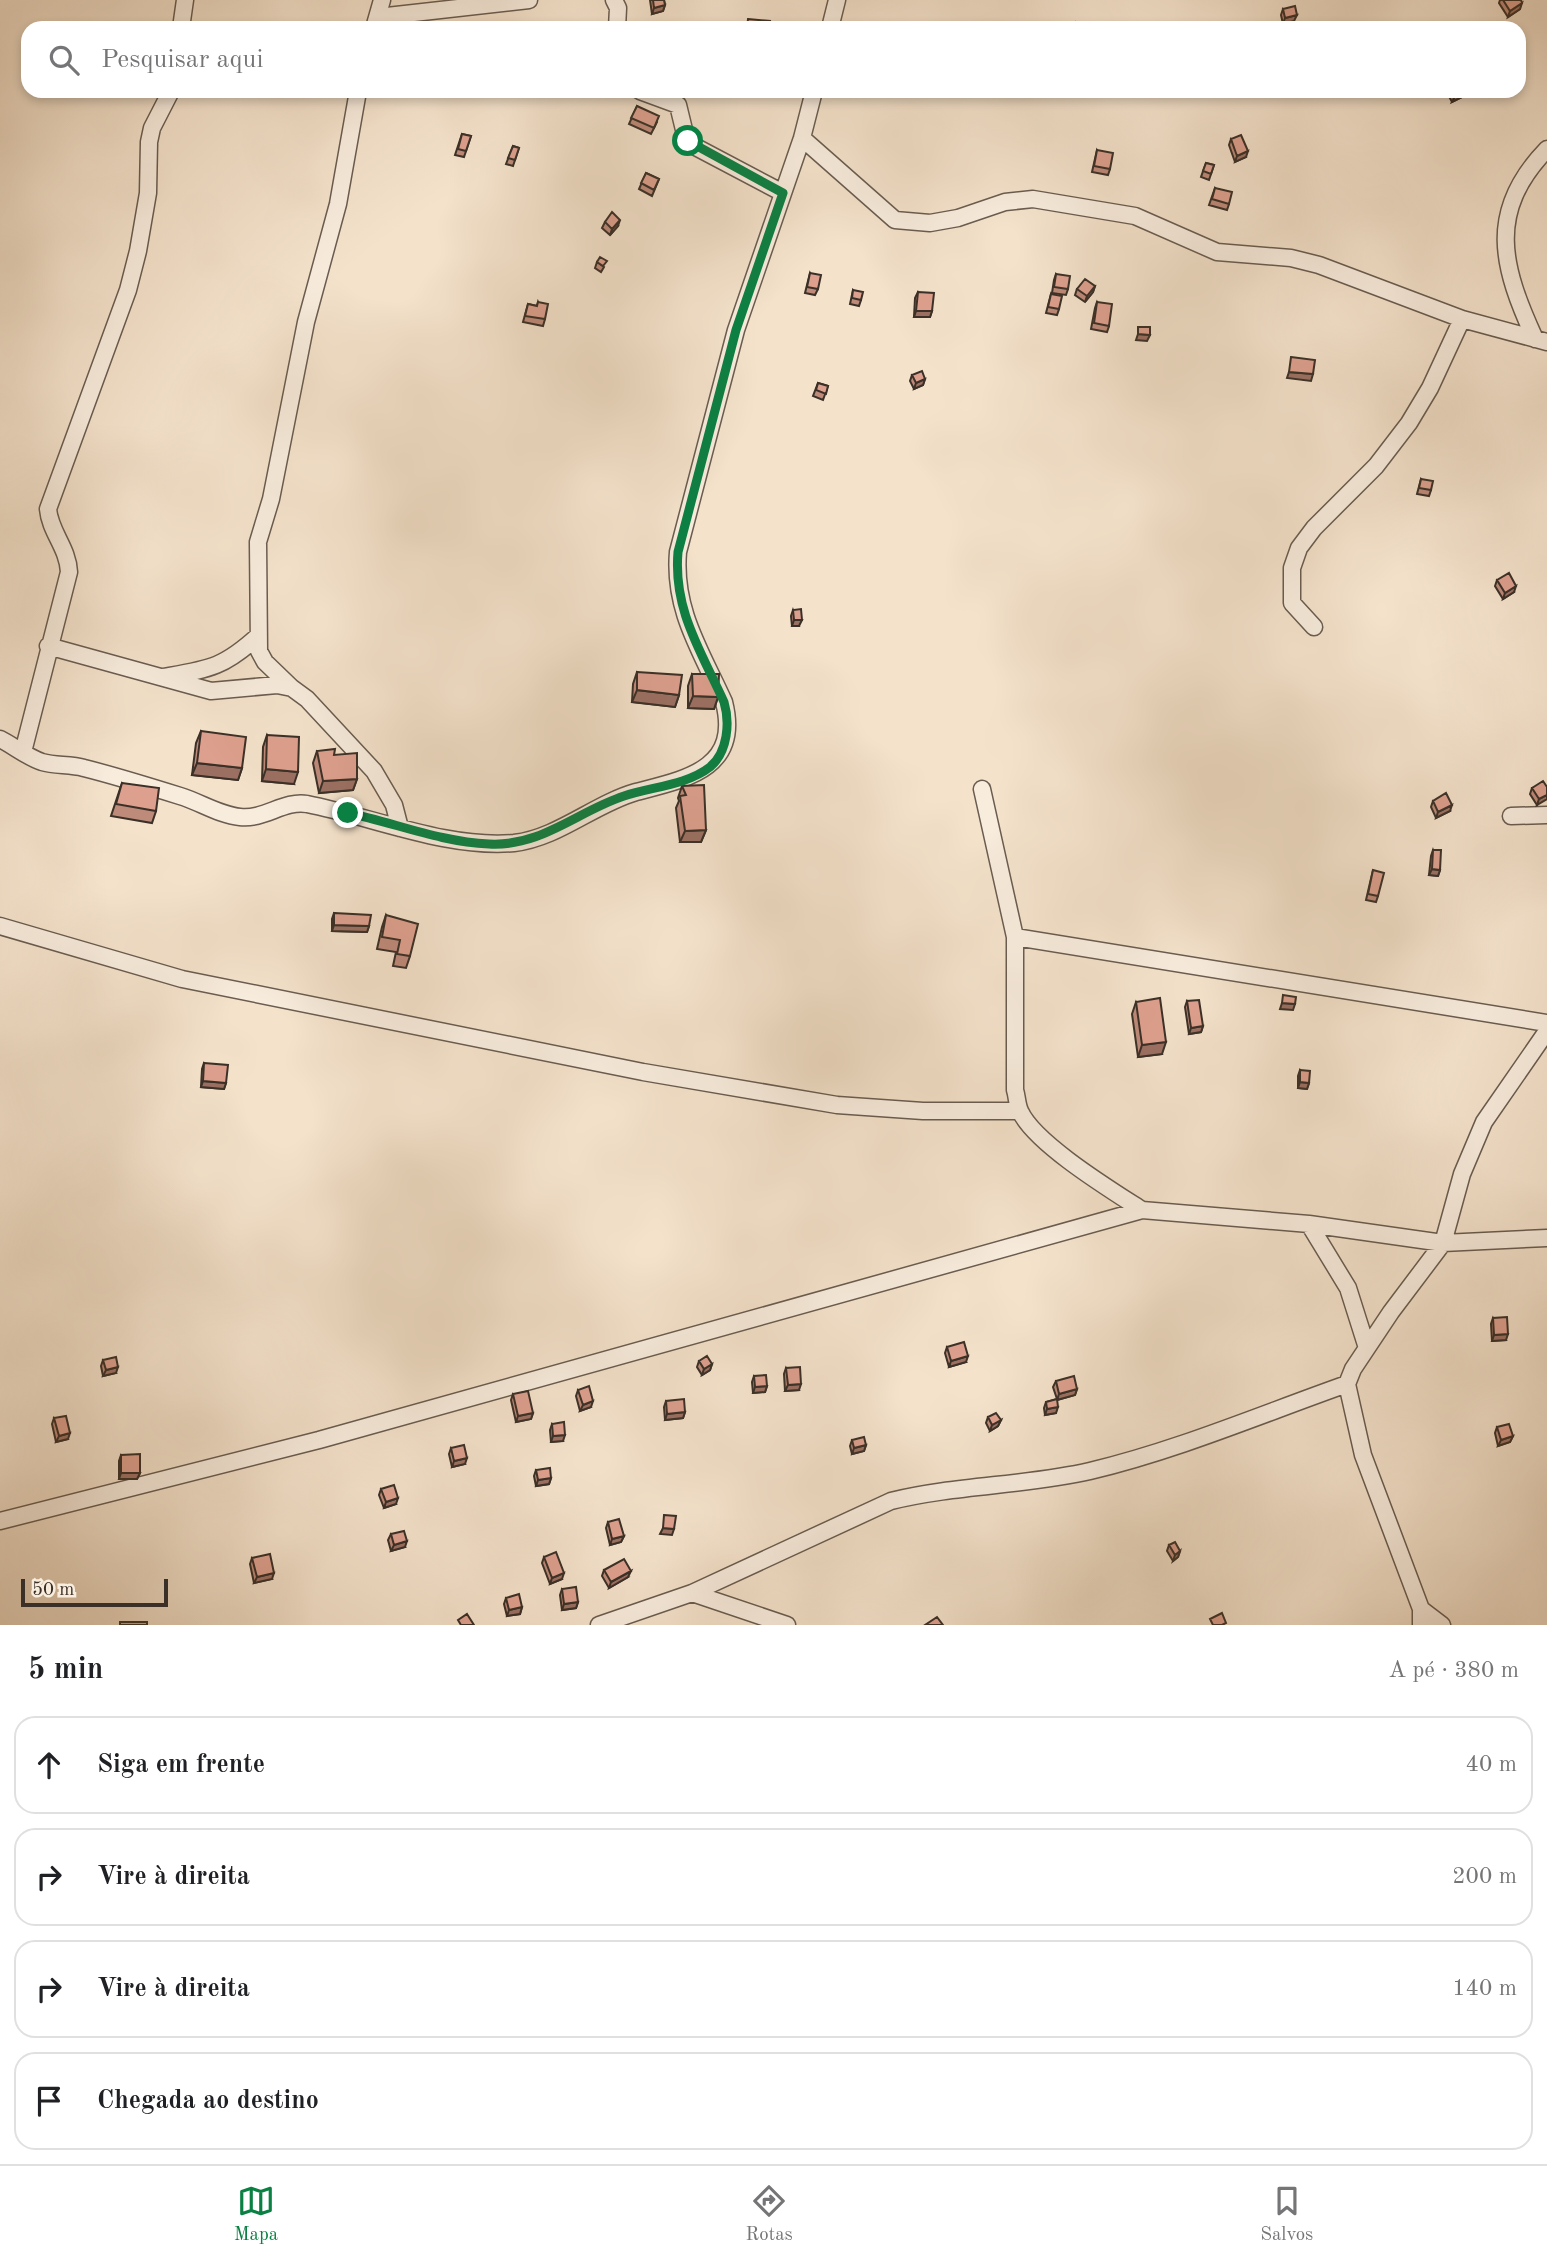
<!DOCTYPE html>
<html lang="pt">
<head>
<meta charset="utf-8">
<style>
  :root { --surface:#fff; --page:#f2f2f2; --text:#202124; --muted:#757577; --line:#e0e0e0; --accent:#0b8043 }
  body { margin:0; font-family:"Old Standard TT",serif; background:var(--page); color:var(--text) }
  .scale { position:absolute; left:21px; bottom:18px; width:147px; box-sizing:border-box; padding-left:7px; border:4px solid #3b3027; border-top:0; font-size:19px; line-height:24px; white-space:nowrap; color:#3b3027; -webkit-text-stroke:5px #f8ecdd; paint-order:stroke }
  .stop { position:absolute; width:21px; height:21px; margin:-16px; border:5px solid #0b8043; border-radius:50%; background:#fff }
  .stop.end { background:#0b8043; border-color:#fff; box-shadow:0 2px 7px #0008 }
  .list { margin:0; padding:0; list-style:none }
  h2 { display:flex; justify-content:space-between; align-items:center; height:91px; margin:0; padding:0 28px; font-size:30px }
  h2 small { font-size:23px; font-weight:400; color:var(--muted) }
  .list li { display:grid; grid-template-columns:46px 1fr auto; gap:21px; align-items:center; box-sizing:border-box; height:98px; margin:0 14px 14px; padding:0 14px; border:2px solid var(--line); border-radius:21px }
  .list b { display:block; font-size:26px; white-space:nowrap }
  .list em { font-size:23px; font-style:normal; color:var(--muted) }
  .icon { flex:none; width:38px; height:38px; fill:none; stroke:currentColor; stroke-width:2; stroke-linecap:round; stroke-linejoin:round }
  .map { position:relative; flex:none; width:1547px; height:1625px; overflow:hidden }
  .search { position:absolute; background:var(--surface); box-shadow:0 4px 10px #0003; left:21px; right:21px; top:21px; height:77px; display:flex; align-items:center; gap:18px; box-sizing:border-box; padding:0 24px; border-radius:21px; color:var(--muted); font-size:26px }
  .sheet { height:539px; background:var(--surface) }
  nav { display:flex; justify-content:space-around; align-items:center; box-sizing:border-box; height:98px; border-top:2px solid var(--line); background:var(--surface); font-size:19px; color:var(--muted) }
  nav a { display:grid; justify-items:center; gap:4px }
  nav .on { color:var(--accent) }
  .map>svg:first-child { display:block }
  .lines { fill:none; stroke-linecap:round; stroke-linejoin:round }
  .street-casing { stroke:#695c50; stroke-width:19 }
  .street { stroke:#f8ecdd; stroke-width:16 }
  .wall { fill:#be8a7a; stroke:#3b3027; stroke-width:2 }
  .shaded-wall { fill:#9b7063; stroke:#3b3027; stroke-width:2 }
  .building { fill:#dda08e; stroke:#3b3027; stroke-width:2 }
  .route { stroke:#0b8043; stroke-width:9 }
</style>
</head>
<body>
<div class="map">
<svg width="1547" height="1625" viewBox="0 0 1547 1625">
  <rect width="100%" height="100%" fill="#f4e2cb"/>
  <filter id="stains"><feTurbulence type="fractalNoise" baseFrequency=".00286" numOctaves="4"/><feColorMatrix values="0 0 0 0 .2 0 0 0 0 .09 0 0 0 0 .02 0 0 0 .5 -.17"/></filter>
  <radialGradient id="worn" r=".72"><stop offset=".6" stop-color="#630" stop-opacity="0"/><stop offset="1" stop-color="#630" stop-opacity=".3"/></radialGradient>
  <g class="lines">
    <g class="street-casing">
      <path id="street" d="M614,0L618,8L617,28
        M378,17L529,0
        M181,28L185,0
        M374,28L382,0
        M830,28L837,0
        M640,91L678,105L686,138L692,145L783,193
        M802,138L895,220L930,223L958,218L1005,202L1033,199L1135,216L1217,252L1291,258L1319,265L1462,319L1547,342
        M1535,339C1502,267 1486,212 1547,149
        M1314,627L1292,603V568L1299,548L1314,528L1376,466L1409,423L1430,388L1462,319
        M48,646L211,691L277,685L292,688L307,699L374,771L394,805L400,828
        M163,677C209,669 223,668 258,636
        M292,688L265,662L259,651L258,542L271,499L306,322L338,204L358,91
        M0,739C14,746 27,757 42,762C55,766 70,764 84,768C116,776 148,786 180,796C200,802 219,815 240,817C264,820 284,800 307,804C373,817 447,849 514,843C558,838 594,804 636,792C686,779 741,769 724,702C701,651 673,610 678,552L736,330L802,138L814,91
        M23,752L69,572C68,548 50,532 48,509L128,290L138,251L148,193L149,142L152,128L171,91
        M982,789L1015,937V1090C1017,1096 1017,1105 1020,1111C1034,1143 1111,1190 1142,1210
        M1511,816L1547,815
        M0,926L182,979L643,1072L837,1105L923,1111H1020
        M1015,937L1547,1023
        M1309,1224L1348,1288L1367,1348
        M0,1521L319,1440L1142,1210L1309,1224L1443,1243L1547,1238
        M692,1593L787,1625
        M1421,1609L1442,1625
        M599,1625L692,1593L891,1501C956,1485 1025,1486 1090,1471C1178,1450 1262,1414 1347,1384
        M1421,1625V1609L1363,1455L1347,1384L1353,1369L1391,1312L1443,1243L1462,1174L1484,1122L1547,1031"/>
    </g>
    <use href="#street" class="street"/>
  </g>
  <path class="wall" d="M650,0H664L665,5L663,11L652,14Z
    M1500,0H1521L1520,9L1508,17L1499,3Z
    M1283,9L1294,21L1283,24L1281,15Z
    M1446,91H1466L1464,96L1452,102Z
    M637,106L657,122L651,134L629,124Z
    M462,134L471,136L464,157L455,155Z
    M1231,139L1246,157L1235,162L1229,145Z
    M513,146L519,148L513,166L506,164Z
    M1097,150L1110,169L1108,175L1092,172Z
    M1206,163L1214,165L1209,180L1201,177Z
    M646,173L659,179L652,196L639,189Z
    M1215,188L1229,204L1227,210L1209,205Z
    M605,222L618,226L610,235L602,228Z
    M597,262L604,267L601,272L595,268Z
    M810,273L818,289L815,295L805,293Z
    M1056,274L1068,289L1066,295L1052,293L1054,280Z
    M1095,286L1093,292L1085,302L1075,295L1077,289Z
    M853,290L861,300L859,306L850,304Z
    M918,292L932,311L930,317H914L915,298Z
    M1051,294L1059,309L1057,315L1046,313Z
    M538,302L545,319L543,326L523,322L528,304L537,306Z
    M1097,302L1109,326L1107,332L1091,329L1095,308Z
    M912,375L925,379L923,385L914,389L910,381Z
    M818,383L828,386L823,400L813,396Z
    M1421,479L1431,490L1429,496L1417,494Z
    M1497,580L1514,592L1503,599L1495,586Z
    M793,610L799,626H792L791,616Z
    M637,672L679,695L675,707L632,702L633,684Z
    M692,674L718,697L714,709L688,708V686Z
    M201,731L242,768L238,780L192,775L196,743Z
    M267,735L294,784L262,781L263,747Z
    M317,751L334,755L357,779L353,790L319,793L313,763Z
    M122,783L156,811L152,823L111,816Z
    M682,786L706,830L701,842H680L676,808L679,801L678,798Z
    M1547,787L1537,805L1530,794L1532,788Z
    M1433,801L1450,811L1436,818L1431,807Z
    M1433,850L1440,870L1438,876L1429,875L1431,856Z
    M1373,870L1378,896L1376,902L1366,900Z
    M334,913L369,926L367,932L332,931V919Z
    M386,915L410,956L406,968L393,966L396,952L377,949L382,927Z
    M1187,1001L1203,1026L1201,1032L1189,1034L1185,1007Z
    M1136,1002L1162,1054L1138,1057L1132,1014Z
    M204,1063L226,1083L224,1089L201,1087L202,1069Z
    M1300,1070L1309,1083L1307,1089L1298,1088V1076Z
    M1493,1318L1506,1340L1492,1341L1491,1324Z
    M947,1347L966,1362L949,1367L945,1353Z
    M103,1360L116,1373L103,1376L101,1366Z
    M699,1361L712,1364L710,1370L702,1375L697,1367Z
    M786,1368L799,1390L785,1391L784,1374Z
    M754,1376L767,1386L765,1392L753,1393L752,1382Z
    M1056,1381L1077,1389L1075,1395L1057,1400L1056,1413L1045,1415L1044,1408L1046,1402L1057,1399L1053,1387Z
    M578,1390L591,1407L580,1411L576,1396Z
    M513,1394L533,1413L531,1419L516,1422L511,1400Z
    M666,1401L685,1412L683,1418L665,1420L664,1407Z
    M988,1417L1001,1420L998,1426L990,1431L986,1423Z
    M54,1418L68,1439L56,1442L52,1424Z
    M552,1424L563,1441L551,1442L550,1430Z
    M1497,1427L1513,1436L1510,1442L1498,1446L1495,1433Z
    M852,1440L866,1445L864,1451L852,1454L850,1446Z
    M451,1448L465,1464L452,1467L449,1454Z
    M121,1455L140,1473L137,1479H119V1461Z
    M536,1470L551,1478L549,1484L536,1486L534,1476Z
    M381,1489L396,1504L384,1508L379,1495Z
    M608,1522L624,1536L621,1542L610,1545L606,1528Z
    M391,1534L405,1547L391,1551L388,1540Z
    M1169,1545L1180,1551L1178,1557L1173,1561L1167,1551Z
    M544,1557L562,1579L550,1584L542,1563Z
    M252,1558L272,1579L254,1583L250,1564Z
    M604,1570L628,1577L609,1588L602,1576Z
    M562,1589L578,1602L576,1608L562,1610L560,1595Z
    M506,1598L522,1607L520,1614L507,1616L504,1604Z"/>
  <path class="shaded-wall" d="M1522,3L1520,9L1508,17L1510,11Z
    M665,5L663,11L652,14L654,8Z
    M1297,15L1294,21L1283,24L1285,18Z
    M1464,91H1466L1464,96L1452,102L1455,96Z
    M1248,151L1246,157L1235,162L1237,156Z
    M620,220L618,226L610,235L612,229Z
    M1095,286L1093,292L1085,302L1087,296Z
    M916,311H932L930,317H914Z
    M1138,334L1150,335L1147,341L1136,340Z
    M1289,372L1313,374L1311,381L1287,378Z
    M925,379L923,385L914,389L916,383Z
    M1516,586L1514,592L1503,599L1505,593Z
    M794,620H802L799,626H792Z
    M637,690L679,695L675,707L632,702Z
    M693,696L718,697L714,709L688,708Z
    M197,763L242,768L238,780L192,775Z
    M266,769L298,772L294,784L262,781Z
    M357,779L353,790L319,793L323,781Z
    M1547,795V799L1537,805L1539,799Z
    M1452,805L1450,811L1436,818L1438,812Z
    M706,830L701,842H680L685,831Z
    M1432,869L1440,870L1438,876L1429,875Z
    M334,925L369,926L367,932L332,931Z
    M1282,1003L1295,1004L1293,1010L1280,1009Z
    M1203,1026L1201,1032L1189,1034L1191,1028Z
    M1166,1042L1162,1054L1138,1057L1142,1045Z
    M203,1081L226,1083L224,1089L201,1087Z
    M1300,1082L1309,1083L1307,1089L1298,1088Z
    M1508,1334L1506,1340L1492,1341L1494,1335Z
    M968,1356L966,1362L949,1367L951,1361Z
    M712,1364L710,1370L702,1375L704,1369Z
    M118,1367L116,1373L103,1376L106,1370Z
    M801,1384L799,1390L785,1391L788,1385Z
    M767,1386L765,1392L753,1393L755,1387Z
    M1077,1389L1075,1395L1057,1400L1059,1394Z
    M593,1401L591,1407L580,1411L583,1405Z
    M1058,1407L1056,1413L1045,1415L1047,1409Z
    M685,1412L683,1418L665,1420L667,1414Z
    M533,1413L531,1419L516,1422L518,1416Z
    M1001,1420L998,1426L990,1431L992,1425Z
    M70,1433L68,1439L56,1442L59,1436Z
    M565,1435L563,1441L551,1442L553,1436Z
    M1513,1436L1510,1442L1498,1446L1501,1440Z
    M866,1445L864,1451L852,1454L854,1448Z
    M467,1458L465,1464L452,1467L454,1461Z
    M121,1473H140L137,1479H119Z
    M551,1478L549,1484L536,1486L538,1480Z
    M398,1498L396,1504L384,1508L386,1502Z
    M663,1528L674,1529L672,1535L660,1534Z
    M624,1536L621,1542L610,1545L612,1539Z
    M407,1541L405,1547L391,1551L394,1545Z
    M1180,1551L1178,1557L1173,1561L1175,1555Z
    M631,1571L628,1577L609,1588L611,1582Z
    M274,1573L272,1579L254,1583L257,1577Z
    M564,1573L562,1579L550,1584L552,1578Z
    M578,1602L576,1608L562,1610L564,1604Z
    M522,1607L520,1614L507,1616L509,1610Z"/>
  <path class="building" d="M653,0H664L665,5L654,8Z
    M1503,0H1521L1522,3L1510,11Z
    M1295,6L1297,15L1285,18L1283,9Z
    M748,19L770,21L769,28H747Z
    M1076,22L1092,28H1074Z
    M1452,91H1464L1455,96Z
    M637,106L659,116L654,128L631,118Z
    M462,134L471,136L466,151L458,149Z
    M1241,135L1248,151L1237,156L1231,139Z
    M513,146L519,148L515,160L508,158Z
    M1097,150L1113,153L1110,169L1094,166Z
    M1206,163L1214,165L1211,174L1203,171Z
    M646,173L659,179L654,190L641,183Z
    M1215,188L1232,192L1229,204L1212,199Z
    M612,212L620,220L612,229L605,222Z
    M600,257L607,261L603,266L597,262Z
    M810,273L821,275L818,289L807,287Z
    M1056,274L1070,276L1068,289L1054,287Z
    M1085,279L1095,286L1087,296L1077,289Z
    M853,290L863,292L861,300L852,298Z
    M918,292L934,293L932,311H916Z
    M1051,294L1062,296L1059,309L1048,307Z
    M538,302L548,304L545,319L525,316L528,304L537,306Z
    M1097,302L1112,304L1109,326L1094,323Z
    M1138,327H1150V335L1138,334Z
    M1291,357L1315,360L1313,374L1289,372Z
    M922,371L925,379L916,383L912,375Z
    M818,383L828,386L826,394L816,390Z
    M1421,479L1433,481L1431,490L1419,488Z
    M1509,573L1516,586L1505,593L1497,580Z
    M801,609L802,620H794L793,610Z
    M637,672L682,675L679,695L637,690Z
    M692,674H719L718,697L693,696Z
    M201,731L246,737L242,768L197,763Z
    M267,735L299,737L298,772L266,769Z
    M335,749L334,755L357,753V779L323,781L317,751Z
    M1543,781L1547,787V795L1539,799L1532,788Z
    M122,783L159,788L156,811L116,804Z
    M704,785L706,830L685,831L680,796L686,795L682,786Z
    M1446,793L1452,805L1438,812L1433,801Z
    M1433,850H1441L1440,870L1432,869Z
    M1373,870L1384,873L1378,896L1368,894Z
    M334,913L371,915L369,926L334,925Z
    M386,915L418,924L410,956L397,954L400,940L382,937Z
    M1283,995L1296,997L1295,1004L1282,1003Z
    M1160,998L1166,1042L1142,1045L1136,1002Z
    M1199,1000L1203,1026L1191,1028L1187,1001Z
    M204,1063L228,1065L226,1083L203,1081Z
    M1300,1070L1310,1071L1309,1083L1300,1082Z
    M1507,1317L1508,1334L1494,1335L1493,1318Z
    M964,1342L968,1356L951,1361L947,1347Z
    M707,1356L712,1364L704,1369L699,1361Z
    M116,1357L118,1367L106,1370L103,1360Z
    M800,1367L801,1384L788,1385L786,1368Z
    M766,1375L767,1386L755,1387L754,1376Z
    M1074,1376L1077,1389L1059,1394L1056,1381Z
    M589,1386L593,1401L583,1405L578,1390Z
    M528,1391L533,1413L518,1416L513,1394Z
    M684,1399L685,1412L667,1414L666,1401Z
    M1057,1399L1058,1407L1047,1409L1046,1402Z
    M996,1413L1001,1420L992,1425L988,1417Z
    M66,1416L70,1433L59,1436L54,1418Z
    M564,1422L565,1435L553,1436L552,1424Z
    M1509,1424L1513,1436L1501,1440L1497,1427Z
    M864,1437L866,1445L854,1448L852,1440Z
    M464,1445L467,1458L454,1461L451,1448Z
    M140,1454V1473H121V1455Z
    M550,1468L551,1478L538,1480L536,1470Z
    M394,1485L398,1498L386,1502L381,1489Z
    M664,1515L676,1516L674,1529L663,1528Z
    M619,1519L624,1536L612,1539L608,1522Z
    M404,1531L407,1541L394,1545L391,1534Z
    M1175,1542L1180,1551L1175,1555L1169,1545Z
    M556,1552L564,1573L552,1578L544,1557Z
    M270,1554L274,1573L257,1577L252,1558Z
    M624,1559L631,1571L611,1582L604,1570Z
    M576,1587L578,1602L564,1604L562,1589Z
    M519,1594L522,1607L509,1610L506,1598Z
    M1222,1613L1226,1623L1222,1625H1213L1210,1619Z
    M467,1614L474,1625H461L458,1620Z
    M937,1617L943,1625H925Z
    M120,1622H147V1625H120Z"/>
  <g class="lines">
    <path class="route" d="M348,813C395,823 441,842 489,844C541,847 578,811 624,796C651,787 687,785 710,767C728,752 730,722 724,702C701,651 673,610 678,552L736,330L783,193L688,141"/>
  </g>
  <rect width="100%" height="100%" filter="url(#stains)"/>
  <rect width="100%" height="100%" fill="url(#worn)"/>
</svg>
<div class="scale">50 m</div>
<div class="stop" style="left:688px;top:141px"></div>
<div class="stop end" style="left:348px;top:813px"></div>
<div class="search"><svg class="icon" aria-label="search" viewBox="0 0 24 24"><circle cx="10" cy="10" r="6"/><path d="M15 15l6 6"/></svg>Pesquisar aqui</div>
</div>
<section class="sheet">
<h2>5 min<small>A pé · 380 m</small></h2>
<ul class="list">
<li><svg class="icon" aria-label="ahead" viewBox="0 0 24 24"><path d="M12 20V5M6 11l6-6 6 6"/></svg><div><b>Siga em frente</b></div><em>40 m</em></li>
<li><svg class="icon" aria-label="right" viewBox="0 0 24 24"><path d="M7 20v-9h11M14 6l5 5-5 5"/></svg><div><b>Vire à direita</b></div><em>200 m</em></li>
<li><svg class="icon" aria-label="right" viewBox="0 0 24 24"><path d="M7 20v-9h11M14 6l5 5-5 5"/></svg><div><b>Vire à direita</b></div><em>140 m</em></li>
<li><svg class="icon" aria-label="arrive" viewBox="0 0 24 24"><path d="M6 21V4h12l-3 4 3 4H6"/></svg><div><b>Chegada ao destino</b></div></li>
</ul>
</section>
<nav>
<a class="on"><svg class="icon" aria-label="map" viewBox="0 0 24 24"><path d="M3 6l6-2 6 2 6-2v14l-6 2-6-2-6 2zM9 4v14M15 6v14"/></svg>Mapa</a>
<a><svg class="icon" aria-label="directions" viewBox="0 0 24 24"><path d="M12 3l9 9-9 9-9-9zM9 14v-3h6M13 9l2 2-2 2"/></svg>Rotas</a>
<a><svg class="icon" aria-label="saved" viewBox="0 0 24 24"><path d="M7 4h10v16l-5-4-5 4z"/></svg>Salvos</a>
</nav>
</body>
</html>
